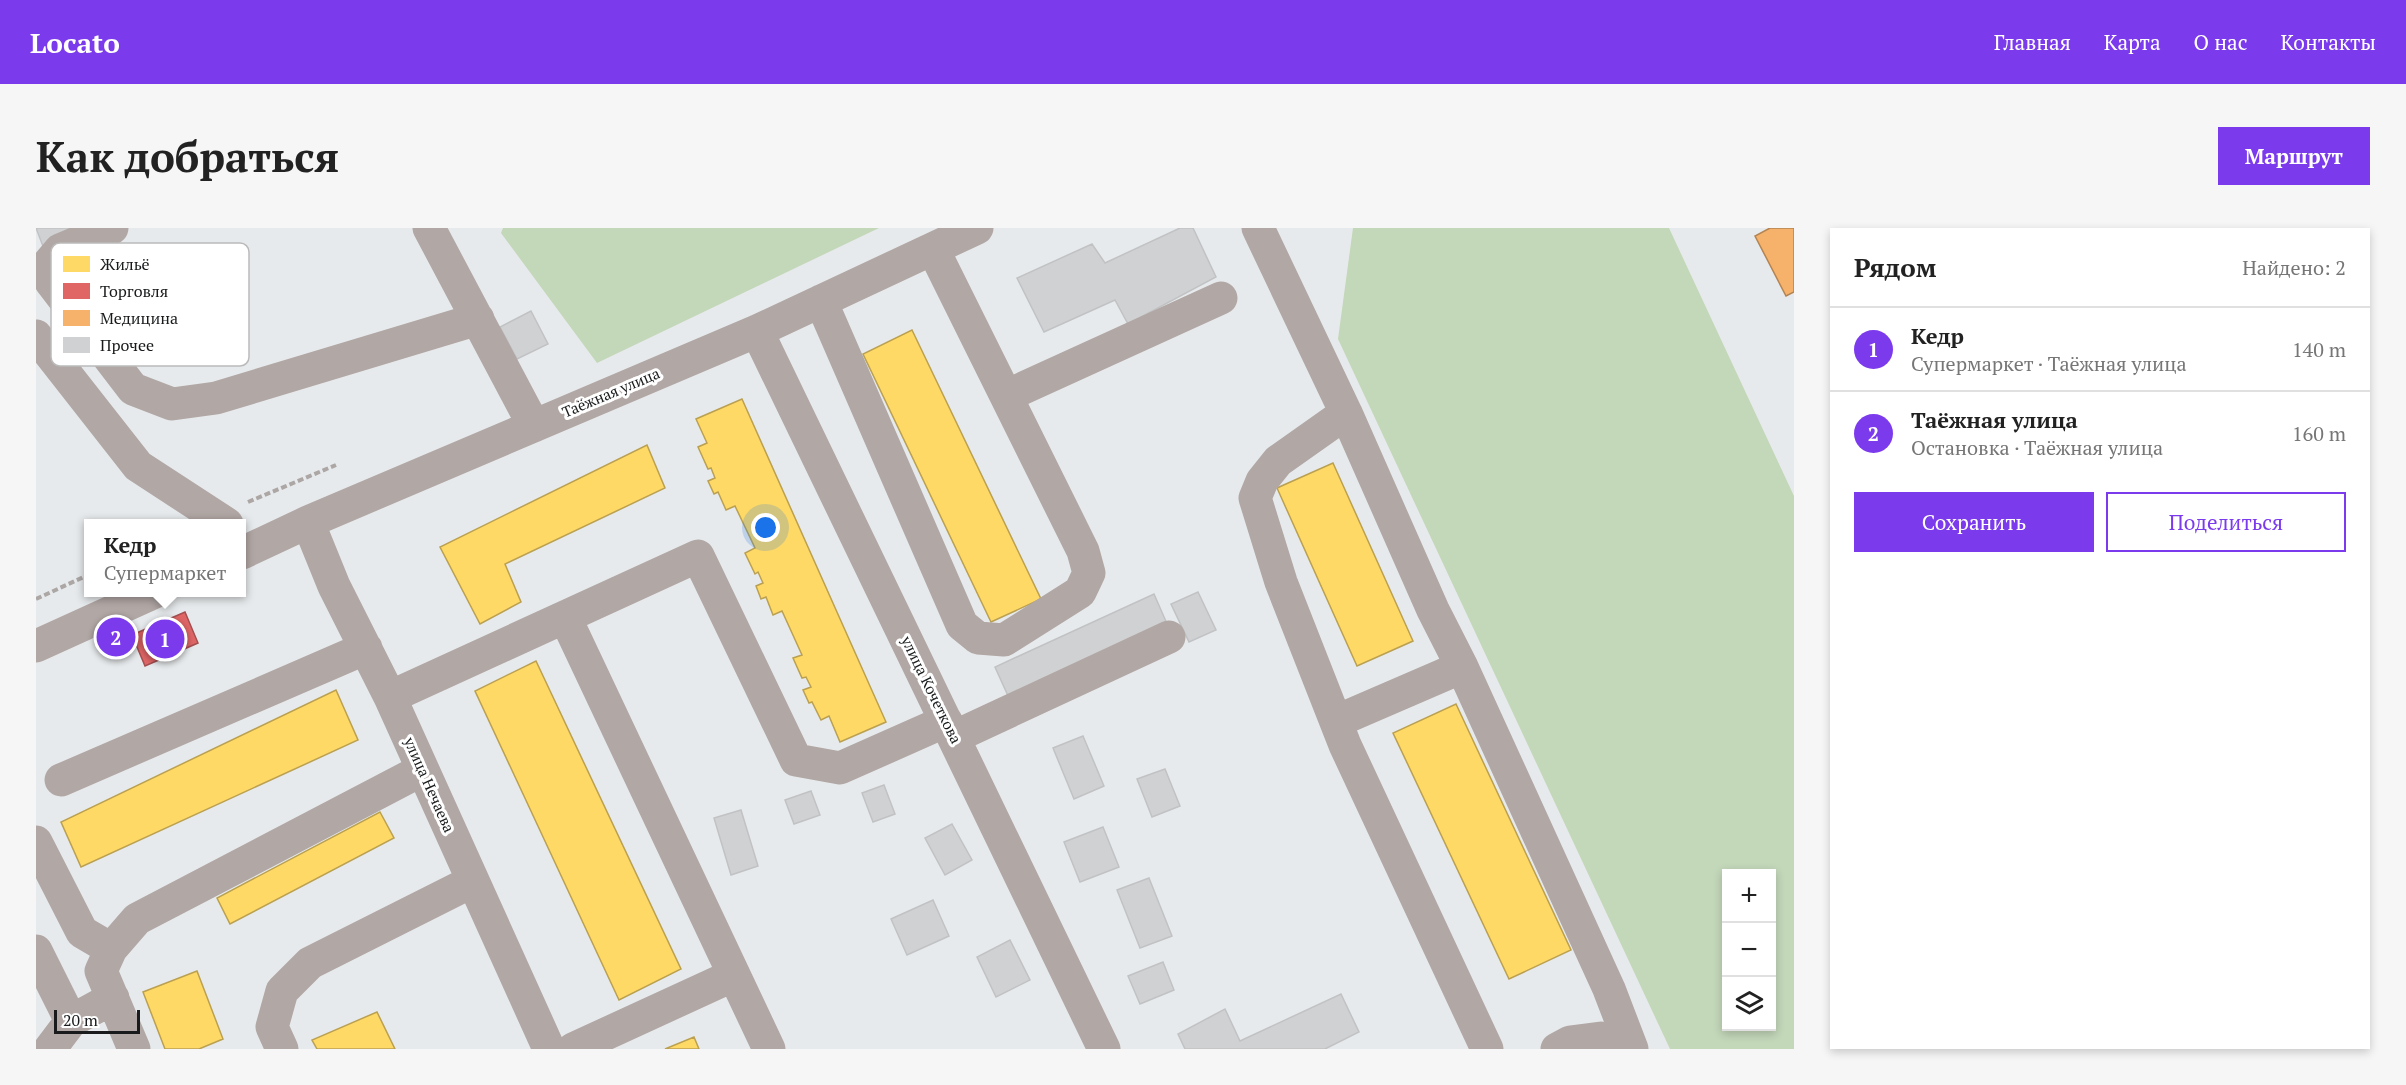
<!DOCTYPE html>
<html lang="ru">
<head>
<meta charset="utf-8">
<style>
  :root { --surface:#fff; --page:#f6f6f6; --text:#222; --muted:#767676; --line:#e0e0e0; --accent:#7c3aed }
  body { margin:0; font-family:"PT Serif",serif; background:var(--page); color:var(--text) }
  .controls { position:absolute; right:18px; bottom:18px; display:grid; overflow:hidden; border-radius:0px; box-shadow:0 3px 9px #0003 }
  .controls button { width:54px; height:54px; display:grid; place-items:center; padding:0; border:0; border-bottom:2px solid var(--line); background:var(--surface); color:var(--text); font:30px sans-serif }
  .scale { position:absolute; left:18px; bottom:15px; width:86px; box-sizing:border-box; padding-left:6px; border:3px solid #181a1b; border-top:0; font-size:16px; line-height:21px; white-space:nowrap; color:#181a1b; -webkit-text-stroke:4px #fff; paint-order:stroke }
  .you { position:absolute; left:730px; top:300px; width:21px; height:21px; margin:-15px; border:4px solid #fff; border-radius:50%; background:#1a73e8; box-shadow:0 0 0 9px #1a73e833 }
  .badge { display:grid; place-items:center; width:39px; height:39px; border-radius:50%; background:var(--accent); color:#fff; font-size:20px; font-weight:700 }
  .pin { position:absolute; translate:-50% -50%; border:3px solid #fff; box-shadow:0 2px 6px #0006 }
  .popup { position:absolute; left:48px; top:291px; width:162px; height:78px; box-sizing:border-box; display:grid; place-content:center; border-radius:0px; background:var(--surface); filter:drop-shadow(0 2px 4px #0005); font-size:20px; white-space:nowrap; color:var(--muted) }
  .popup b { font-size:22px; color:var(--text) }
  .popup::after { content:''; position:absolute; left:50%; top:100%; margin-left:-12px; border:12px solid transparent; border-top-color:var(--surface) }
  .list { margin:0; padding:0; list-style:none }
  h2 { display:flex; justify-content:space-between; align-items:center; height:78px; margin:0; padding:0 24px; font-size:26px }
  h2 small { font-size:20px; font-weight:400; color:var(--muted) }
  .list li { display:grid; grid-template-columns:39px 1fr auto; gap:18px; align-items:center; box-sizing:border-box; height:84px; padding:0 24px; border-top:2px solid var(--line) }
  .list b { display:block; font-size:22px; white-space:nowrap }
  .list p { margin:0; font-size:20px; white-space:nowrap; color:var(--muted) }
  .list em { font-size:20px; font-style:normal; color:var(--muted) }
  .actions { display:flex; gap:12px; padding:18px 24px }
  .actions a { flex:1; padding:14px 0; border:2px solid var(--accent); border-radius:0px; text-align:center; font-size:21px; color:var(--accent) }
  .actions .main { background:var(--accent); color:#fff }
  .icon { flex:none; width:33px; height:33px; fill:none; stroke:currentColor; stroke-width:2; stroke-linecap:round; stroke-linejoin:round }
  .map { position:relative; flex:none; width:1758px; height:821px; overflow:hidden; border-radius:0px }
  header { display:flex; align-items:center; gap:36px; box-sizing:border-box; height:84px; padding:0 30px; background:var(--accent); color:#fff }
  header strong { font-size:28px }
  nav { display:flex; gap:33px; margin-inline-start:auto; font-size:21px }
  .intro { display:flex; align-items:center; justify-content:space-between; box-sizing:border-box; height:144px; padding:0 36px }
  h1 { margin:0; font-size:42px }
  .button { padding:15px 27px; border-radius:0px; background:var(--accent); color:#fff; font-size:21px; font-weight:700 }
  main { display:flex; gap:36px; padding:0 36px }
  aside { flex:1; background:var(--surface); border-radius:0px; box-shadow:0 3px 9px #0003 }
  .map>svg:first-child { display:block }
  .green { fill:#c3d7b9; fill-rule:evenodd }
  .homes { fill:#ffd966; stroke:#baa050; stroke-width:1.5 }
  .shops { fill:#e06666; stroke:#a44f50; stroke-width:1.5 }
  .health { fill:#f6b26b; stroke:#b38453; stroke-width:1.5 }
  .building { fill:#d0d1d3; stroke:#c1c2c4; stroke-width:1.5 }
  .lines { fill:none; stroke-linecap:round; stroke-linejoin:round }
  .path { stroke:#aca6a5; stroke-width:4; stroke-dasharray:6 3; stroke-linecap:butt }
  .minor { stroke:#b1a7a5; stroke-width:33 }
  .labels { text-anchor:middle; stroke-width:6; stroke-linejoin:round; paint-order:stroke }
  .street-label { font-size:15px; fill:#181a1b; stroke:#fff }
  .key { fill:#fff; stroke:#bababb; stroke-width:1.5 }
  .key-label { font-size:16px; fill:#181a1b }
</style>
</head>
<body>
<header>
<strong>Locato</strong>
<nav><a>Главная</a><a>Карта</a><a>О нас</a><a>Контакты</a></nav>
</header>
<div class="intro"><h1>Как добраться</h1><a class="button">Маршрут</a></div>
<main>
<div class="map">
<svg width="1758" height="821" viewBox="0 0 1758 821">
  <rect width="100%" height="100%" fill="#e7eaec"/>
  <path class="green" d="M467,0H843L561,135L465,5Z
    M1317,0H1633L1758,268V821H1634L1302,111ZM1690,646H1736V798H1690Z"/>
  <path class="homes" d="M876,102L1005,371L955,394L827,126Z
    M706,171L850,494L804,514L793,488L785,492L776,474L773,475L767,462L775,459L770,449L766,450L757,430L766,427L746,383L737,387L730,369L725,371L720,358L727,355L722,344L719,346L709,325L719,320L699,278L690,282L682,264L678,266L672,253L679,250L675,240L672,241L662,219L671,215L660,191Z
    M611,217L629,260L469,336L485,374L444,396L404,319Z
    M1297,235L1377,413L1321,438L1241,260Z
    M500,433L645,741L583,772L439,463Z
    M300,462L322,512L45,639L25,594Z
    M1420,476L1535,722L1473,751L1357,505Z
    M344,584L358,610L194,696L181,670Z
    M161,743L187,811L163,821H129L107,764Z
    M341,784L359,821H281L276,812Z
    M658,809L663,821H629Z"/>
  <path class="shops" d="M149,384L162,415L109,438L96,407Z"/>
  <path class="health" d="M1734,0H1758V64L1750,68L1719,8Z"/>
  <path class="building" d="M0,0H53L8,21Z
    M1144,0H1157L1180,49L1092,96L1079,72L1008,104L981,50L1056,16L1069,35Z
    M495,83L512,116L481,131L464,99Z
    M1162,364L1180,402L1153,414L1135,376Z
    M1118,366L1132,398L973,470L959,439Z
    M1047,508L1068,558L1038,571L1017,520Z
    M1129,541L1144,578L1116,589L1101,551Z
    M848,557L859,586L837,594L826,565Z
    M775,563L784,587L758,596L749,572Z
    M705,582L722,638L695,647L678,590Z
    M916,596L936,632L909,647L889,610Z
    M1067,599L1083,639L1044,654L1028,614Z
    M1113,650L1136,708L1104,720L1081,662Z
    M897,672L913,708L871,727L855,691Z
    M974,712L994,752L960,769L941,729Z
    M1127,734L1138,762L1104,776L1092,748Z
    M1305,766L1323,804L1289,821H1149L1142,806L1189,781L1204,813Z"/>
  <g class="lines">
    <path class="path" d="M212,274L300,237
      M0,371L52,347"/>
    <path class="minor" d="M76,0L24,22L12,36L15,54L97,161L136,176L180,170L442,91
      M393,0L498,198
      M1222,0L1310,185L1242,233L1226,253L1219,270L1245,354L1309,517L1451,821
      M785,73L926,397L942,410L968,412L1044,364L1053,345L1047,323L897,21
      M721,103L1068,821
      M0,108L102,238L191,296
      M970,168L1185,70
      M1310,185L1397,382L1426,439L1573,761L1596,821
      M272,294L298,358L354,469L513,821
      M206,325L272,294L721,103L941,0
      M529,389L733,821
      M0,418L119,364
      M354,469L662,328L760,532L804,540L910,493
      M1301,493L1426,439
      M918,509L1133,409
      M25,552L330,420
      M0,614L46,704L75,721
      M0,723L35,793
      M14,821L35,793L77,770
      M98,821L65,743L75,721L101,691L386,542
      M246,821L236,799L246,763L274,735L437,653
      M537,821L698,747
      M1521,821L1534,814L1565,810L1585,821"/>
  </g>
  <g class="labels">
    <g class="street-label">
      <text transform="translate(575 165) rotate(-23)" y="5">Таёжная улица</text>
      <text transform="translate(895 462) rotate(64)" y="5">улица Кочеткова</text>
      <text transform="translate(393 557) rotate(66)" y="5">улица Нечаева</text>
    </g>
  </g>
  <rect x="15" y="15" width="198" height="123" rx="9" class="key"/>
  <rect x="27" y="28" width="27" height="16" fill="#ffd966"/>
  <rect x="27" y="55" width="27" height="16" fill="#e06666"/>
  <rect x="27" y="82" width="27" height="16" fill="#f6b26b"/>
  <rect x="27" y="109" width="27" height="16" fill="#d0d1d3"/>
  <g class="key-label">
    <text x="64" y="42">Жильё</text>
    <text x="64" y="69">Торговля</text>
    <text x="64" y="96">Медицина</text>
    <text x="64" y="123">Прочее</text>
  </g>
</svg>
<div class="controls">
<button>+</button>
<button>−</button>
<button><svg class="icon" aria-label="layers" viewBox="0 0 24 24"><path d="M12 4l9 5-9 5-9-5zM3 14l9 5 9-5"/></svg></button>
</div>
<div class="scale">20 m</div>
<div class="you"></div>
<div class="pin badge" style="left:129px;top:411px">1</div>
<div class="popup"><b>Кедр</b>Супермаркет</div>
<div class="pin badge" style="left:80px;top:409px">2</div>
</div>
<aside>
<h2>Рядом<small>Найдено: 2</small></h2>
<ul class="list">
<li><span class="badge">1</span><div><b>Кедр</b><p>Супермаркет · Таёжная улица</p></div><em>140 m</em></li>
<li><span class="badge">2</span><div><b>Таёжная улица</b><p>Остановка · Таёжная улица</p></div><em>160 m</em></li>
</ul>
<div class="actions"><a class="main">Сохранить</a><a>Поделиться</a></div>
</aside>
</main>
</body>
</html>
